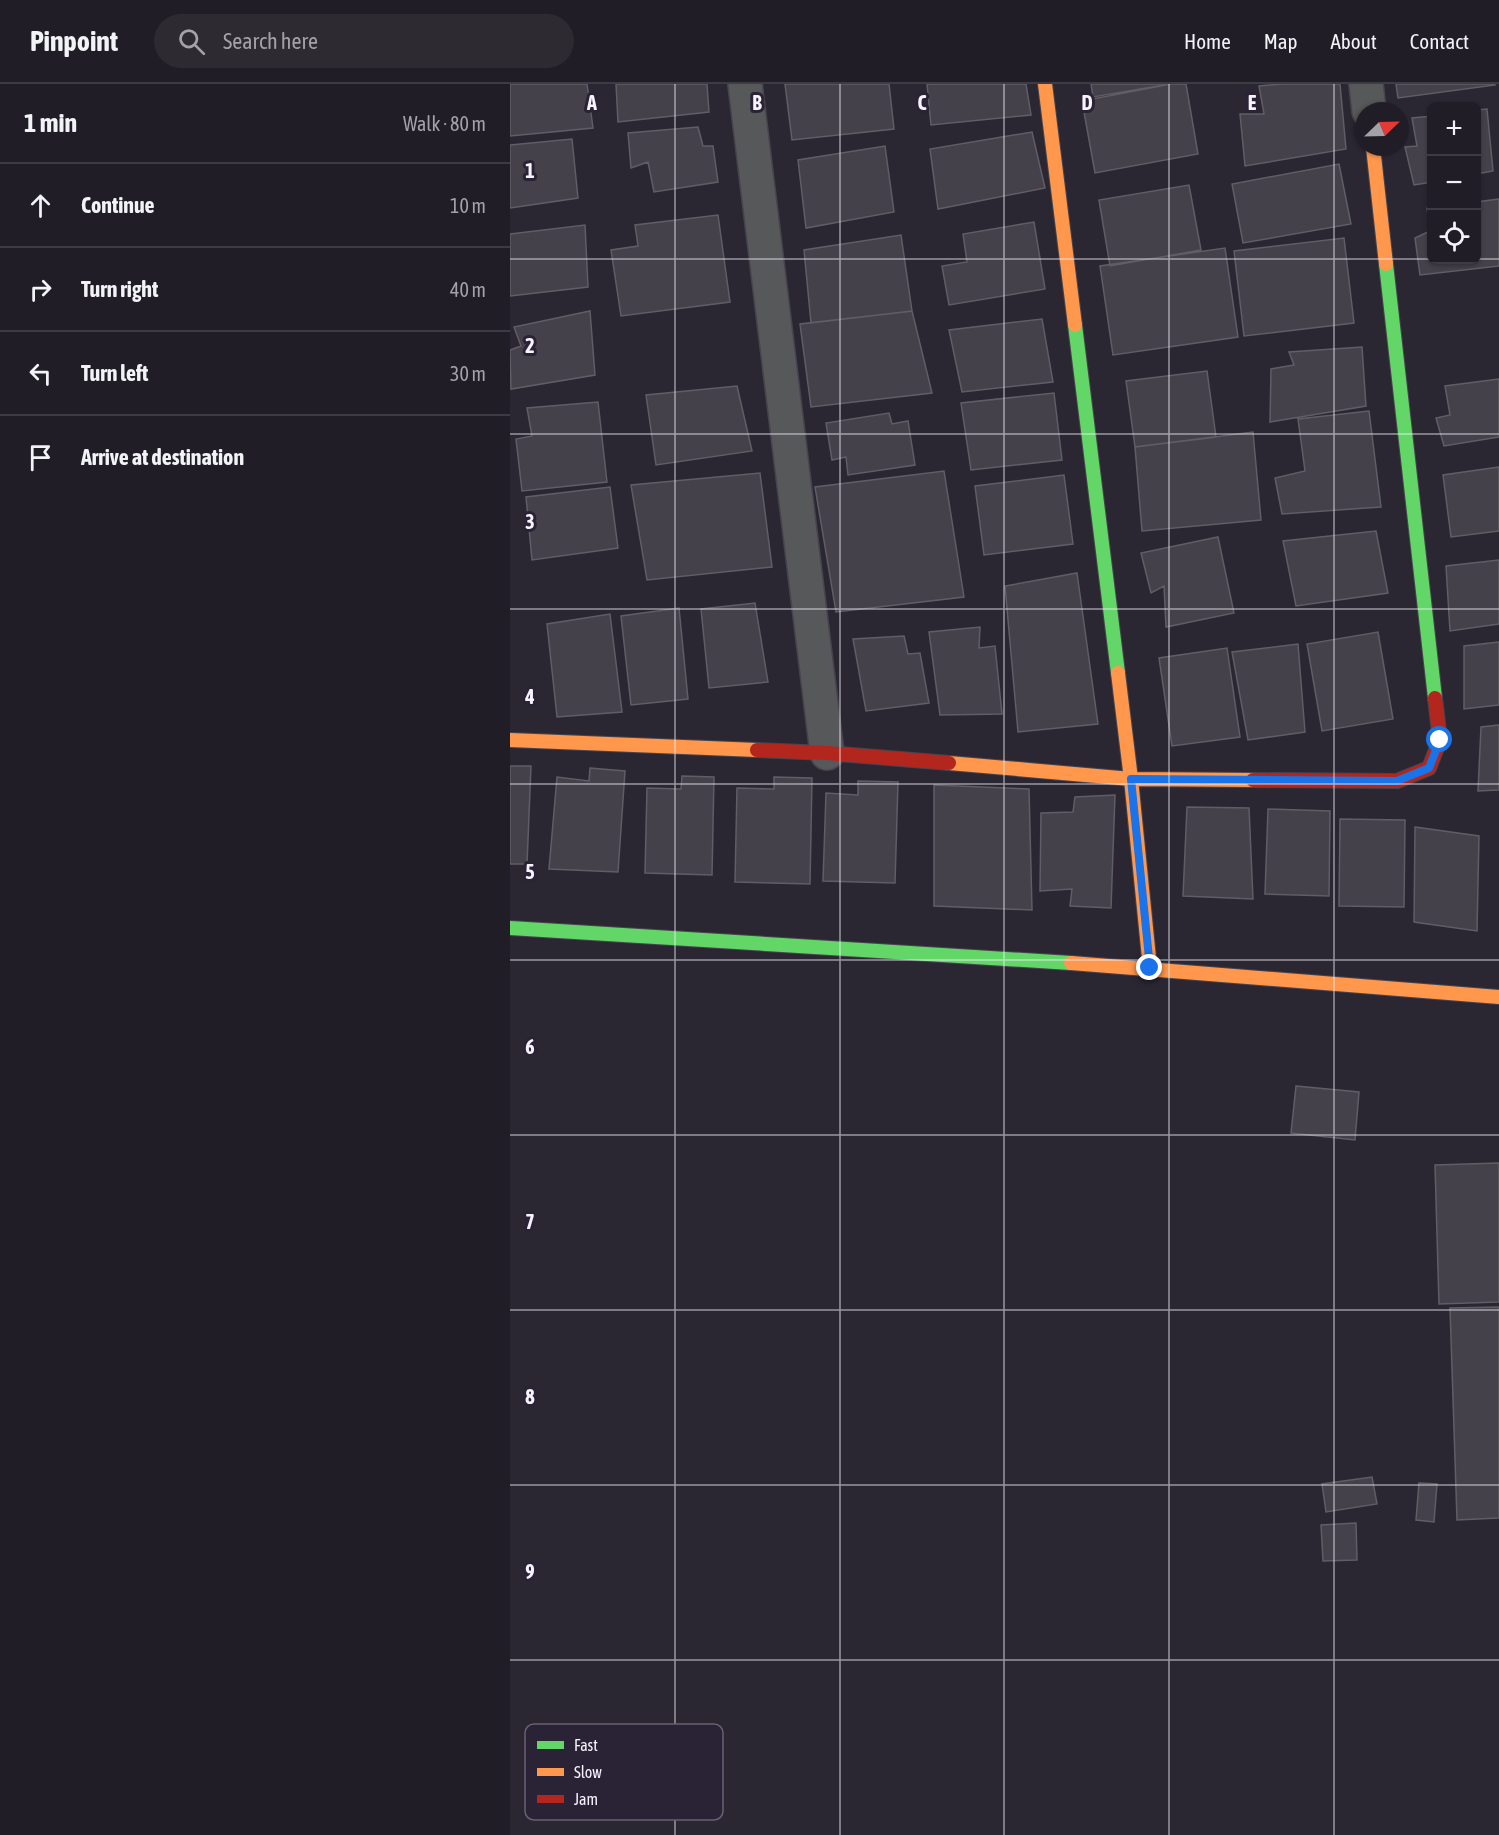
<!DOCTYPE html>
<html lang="en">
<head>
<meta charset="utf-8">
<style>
  :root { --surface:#201d26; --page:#2d2a32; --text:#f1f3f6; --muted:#a2a2a7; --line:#3d3b43 }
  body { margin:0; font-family:"Asap Condensed",sans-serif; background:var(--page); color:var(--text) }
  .controls { position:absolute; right:18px; top:18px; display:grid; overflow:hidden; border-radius:9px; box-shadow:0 2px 4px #0004 }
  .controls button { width:54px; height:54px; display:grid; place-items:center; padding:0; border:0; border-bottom:2px solid var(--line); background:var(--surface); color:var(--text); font:30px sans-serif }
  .compass { position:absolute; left:845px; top:18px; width:54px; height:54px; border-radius:50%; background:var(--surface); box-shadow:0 2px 4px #0004; rotate:67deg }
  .stop { position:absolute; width:18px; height:18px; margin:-14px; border:4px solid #1a73e8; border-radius:50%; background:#fff }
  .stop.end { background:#1a73e8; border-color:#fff; box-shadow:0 2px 6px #0008 }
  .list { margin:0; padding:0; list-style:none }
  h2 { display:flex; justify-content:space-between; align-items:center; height:78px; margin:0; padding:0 24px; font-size:26px }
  h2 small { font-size:20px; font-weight:400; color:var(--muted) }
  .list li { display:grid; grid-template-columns:39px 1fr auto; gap:18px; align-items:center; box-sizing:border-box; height:84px; padding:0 24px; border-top:2px solid var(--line) }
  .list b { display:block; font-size:22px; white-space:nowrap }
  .list em { font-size:20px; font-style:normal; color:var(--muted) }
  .icon { flex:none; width:33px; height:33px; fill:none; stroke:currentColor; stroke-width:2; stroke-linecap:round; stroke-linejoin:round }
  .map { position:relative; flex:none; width:989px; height:1751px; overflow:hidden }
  header { display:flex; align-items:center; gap:36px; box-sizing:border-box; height:84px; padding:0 30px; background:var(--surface); border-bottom:2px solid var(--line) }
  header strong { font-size:28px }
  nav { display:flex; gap:33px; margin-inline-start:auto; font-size:21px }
  .search { width:420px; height:54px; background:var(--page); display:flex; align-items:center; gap:15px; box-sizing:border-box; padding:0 21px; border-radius:33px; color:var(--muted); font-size:22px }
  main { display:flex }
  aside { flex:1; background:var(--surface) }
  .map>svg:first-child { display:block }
  .building { fill:#44414a; stroke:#605d66; stroke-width:1.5 }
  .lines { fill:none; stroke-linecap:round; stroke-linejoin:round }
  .street-casing { stroke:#48444e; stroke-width:36 }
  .fast-casing { stroke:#48444e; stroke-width:16 }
  .slow-casing { stroke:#48444e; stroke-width:16 }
  .jam-casing { stroke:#48444e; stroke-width:16 }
  .street { stroke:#575859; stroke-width:33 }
  .fast { stroke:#63d668; stroke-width:14 }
  .slow { stroke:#ff974d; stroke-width:14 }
  .jam { stroke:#b3261e; stroke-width:14 }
  .route { stroke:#1a73e8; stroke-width:8 }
  .grid { fill:none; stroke:#f6f2fe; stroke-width:1.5; stroke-opacity:0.55 }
  .key { fill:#2a2336; stroke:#676172; stroke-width:1.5 }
  .key-label { font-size:16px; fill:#f6f2fe }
  .grid-label { font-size:20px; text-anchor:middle; font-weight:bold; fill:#f6f2fe; stroke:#2a2336; stroke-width:6; stroke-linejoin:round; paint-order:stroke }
</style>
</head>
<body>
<header>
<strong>Pinpoint</strong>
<div class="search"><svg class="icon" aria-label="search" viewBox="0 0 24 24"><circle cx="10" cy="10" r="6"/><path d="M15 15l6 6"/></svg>Search here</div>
<nav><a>Home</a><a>Map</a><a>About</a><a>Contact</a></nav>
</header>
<main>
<aside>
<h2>1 min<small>Walk · 80 m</small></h2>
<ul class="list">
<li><svg class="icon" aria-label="ahead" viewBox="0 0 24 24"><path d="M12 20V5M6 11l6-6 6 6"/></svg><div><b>Continue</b></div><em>10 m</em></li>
<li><svg class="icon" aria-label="right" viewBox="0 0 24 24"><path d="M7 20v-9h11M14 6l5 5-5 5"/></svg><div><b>Turn right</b></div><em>40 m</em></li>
<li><svg class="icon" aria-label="left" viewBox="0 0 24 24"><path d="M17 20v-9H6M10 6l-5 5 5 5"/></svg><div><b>Turn left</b></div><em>30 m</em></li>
<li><svg class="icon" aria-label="arrive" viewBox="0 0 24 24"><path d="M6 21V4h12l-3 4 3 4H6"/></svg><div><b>Arrive at destination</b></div></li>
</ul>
</aside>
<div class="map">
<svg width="989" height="1751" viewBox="0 0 989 1751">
  <rect width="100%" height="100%" fill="#2b2732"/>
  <path class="building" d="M0,0H77L83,44L0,52Z
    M106,0H197L199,28L108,38Z
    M275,0H379L384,45L282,56Z
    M417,0H516L521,31L421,41Z
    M581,0H660L583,13Z
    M661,0H676L688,70L585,89L572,17Z
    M772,0H830L836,65L735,82L730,30H754L749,2Z
    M886,0H984L985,1L888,14Z
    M977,25L983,87L966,90V26Z
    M922,32V98L904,101L895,63L907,62L902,34Z
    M188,43L193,62H203L208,98L144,108L138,78L121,84L118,49Z
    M522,48L535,104L428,125L420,65Z
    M62,55L68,114L0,124V61Z
    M375,62L384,128L296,144L288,76Z
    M829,80L841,140L733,159L722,100Z
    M679,101L691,166L600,182L589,116Z
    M989,115V182L910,191L905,154L920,147L917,124L922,123V176H966V118Z
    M208,131L220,218L111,232L101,166L128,162L125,141Z
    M524,138L535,205L439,221L432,182L457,178L453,150Z
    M75,141L78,203L0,212V150Z
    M391,151L402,227L301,239L294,166Z
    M834,154L844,239L734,252L724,167Z
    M715,164L728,253L603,271L590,182Z
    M80,227L85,291L1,305L0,266L11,262L4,243Z
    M402,227L422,309L301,323L290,240Z
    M532,235L543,298L452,308L439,246Z
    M852,263L856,322L760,338L761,285L784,281L779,268Z
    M697,287L706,353L625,363L616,297Z
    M989,295V353L934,362L926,334L940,331L935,302Z
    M227,302L242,367L146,381L136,311Z
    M544,309L552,376L461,386L451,319Z
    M88,318L97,398L12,407L6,355L22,352L17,324Z
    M859,327L871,423L772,430L765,394L795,387L788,335Z
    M379,329L382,340L398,337L405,381L338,391L336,373L322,376L316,339Z
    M743,348L751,436L632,447L625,363Z
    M989,383V447L941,453L933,391Z
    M434,387L454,513L326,528L305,403Z
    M250,389L262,483L137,496L121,401Z
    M554,391L563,460L474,471L465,402Z
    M100,403L108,464L22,476L16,413Z
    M866,447L878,509L786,522L773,457Z
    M708,453L724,529L656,543L654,502L641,509L631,469Z
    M989,476V540L940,547L936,482Z
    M567,489L588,640L508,648L495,502Z
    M245,519L258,598L199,604L191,525Z
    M169,524L178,615L121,621L111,532Z
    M100,530L112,628L47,633L37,540Z
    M470,543L469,564L485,562L492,630L430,631L419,548Z
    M868,548L883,635L812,647L797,560Z
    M394,552L398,570L410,569L419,619L356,627L343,555Z
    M989,558V621L954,625V562Z
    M788,560L795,648L738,656L722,568Z
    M717,564L730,653L662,662L649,574Z
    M989,641V706L968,707L971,643Z
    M0,682H21L17,780H0Z
    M80,684L115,687L108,788L39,785L47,693L79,697Z
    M172,692L204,693L202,791L135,789L137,704L171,705Z
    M264,693L302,694L300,800L225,798L227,704L264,705Z
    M348,697L388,698L385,799L313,797L316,709L348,711Z
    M424,701L519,705L522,826L424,822Z
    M605,711L601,824L560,822L562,805L530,807L531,729L563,728L565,713Z
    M677,723L739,724L743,815L673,812Z
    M758,725L820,727L819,812L755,810Z
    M830,735L895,736L894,823L829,822Z
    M905,743L969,752L967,847L904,838Z
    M786,1002L849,1008L845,1056L781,1049Z
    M989,1079V1218L929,1220L925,1081Z
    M989,1223V1434L947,1436L940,1224Z
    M862,1393L867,1420L816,1428L812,1400Z
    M909,1399L927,1400L924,1438L906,1436Z
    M846,1439L847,1476L813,1477L811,1441Z"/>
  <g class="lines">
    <g class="street-casing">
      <path id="street" d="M235,0L317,669
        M856,0L859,27"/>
    </g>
    <g class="fast-casing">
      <path id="fast" d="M876,180L925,614
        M565,241L608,589
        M0,844L561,879"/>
    </g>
    <g class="slow-casing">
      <path id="slow" d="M535,0L565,241
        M863,63L876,180
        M608,589L621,695L640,884
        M0,656L247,666
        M439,679L621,695L743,696
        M561,879L989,913"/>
    </g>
    <g class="jam-casing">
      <path id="jam" d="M247,666L317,669L439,679
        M743,696L887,697L919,684L930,656L925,614"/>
    </g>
    <use href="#street" class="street"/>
    <use href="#fast" class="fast"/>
    <use href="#slow" class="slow"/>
    <use href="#jam" class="jam"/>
  </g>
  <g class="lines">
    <path class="route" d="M640,884L621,695L887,697L919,684L930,656"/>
  </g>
  <path class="grid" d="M165,0V1751M330,0V1751M494,0V1751M659,0V1751M824,0V1751M0,175H922M966,175H989M0,350H989M0,525H989M0,700H989M0,876H989M0,1051H989M0,1226H989M0,1401H989M0,1576H989"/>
  <rect x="15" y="1640" width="198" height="96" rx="9" class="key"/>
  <rect x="27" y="1657" width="27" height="8" fill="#63d668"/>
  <rect x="27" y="1684" width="27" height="8" fill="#ff974d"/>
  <rect x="27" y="1711" width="27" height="8" fill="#b3261e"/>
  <g class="key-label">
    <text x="64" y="1667">Fast</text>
    <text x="64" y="1694">Slow</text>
    <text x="64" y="1721">Jam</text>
  </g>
  <g class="grid-label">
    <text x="82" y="26">A</text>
    <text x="247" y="26">B</text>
    <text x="412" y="26">C</text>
    <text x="577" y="26">D</text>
    <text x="742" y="26">E</text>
    <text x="20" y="94">1</text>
    <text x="20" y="269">2</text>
    <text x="20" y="445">3</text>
    <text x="20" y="620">4</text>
    <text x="20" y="795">5</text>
    <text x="20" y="970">6</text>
    <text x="20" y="1145">7</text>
    <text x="20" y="1320">8</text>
    <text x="20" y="1495">9</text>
  </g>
</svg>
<div class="controls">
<button>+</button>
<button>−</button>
<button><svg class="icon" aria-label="locate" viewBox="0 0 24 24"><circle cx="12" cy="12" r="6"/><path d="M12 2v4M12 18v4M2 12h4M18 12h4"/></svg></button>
</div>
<svg class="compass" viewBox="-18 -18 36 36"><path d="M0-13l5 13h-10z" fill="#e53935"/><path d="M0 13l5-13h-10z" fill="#a2a2a7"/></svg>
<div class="stop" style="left:930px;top:656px"></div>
<div class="stop end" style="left:640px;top:884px"></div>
</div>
</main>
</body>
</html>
